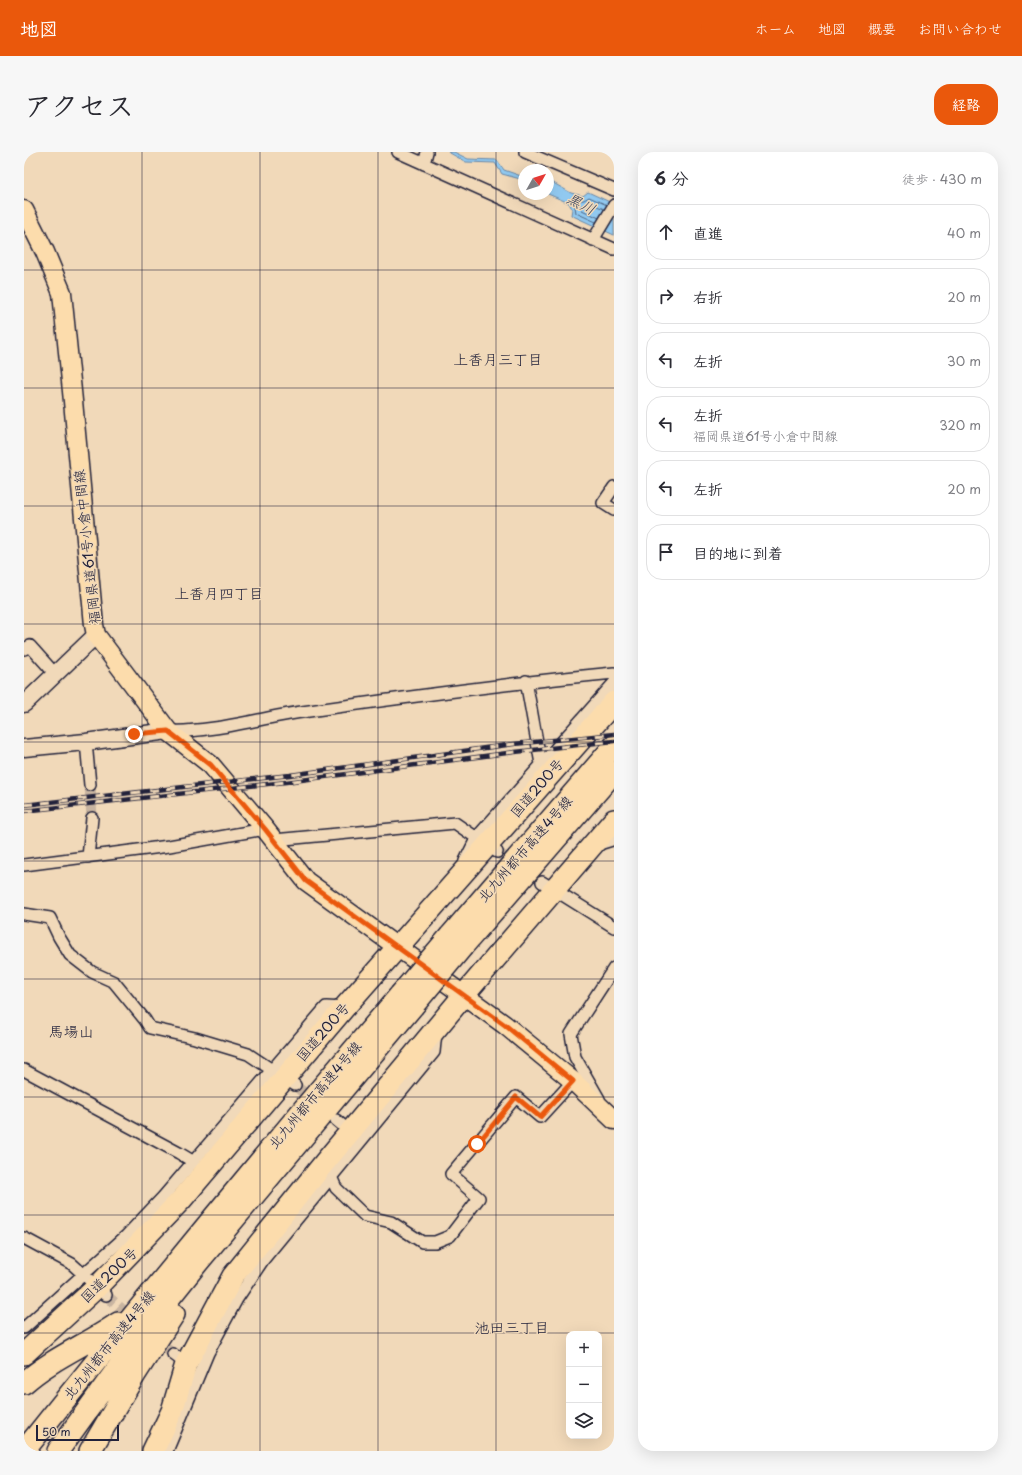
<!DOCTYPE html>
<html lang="ja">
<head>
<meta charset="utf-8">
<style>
  :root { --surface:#fff; --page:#f7f7f7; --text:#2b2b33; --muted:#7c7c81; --line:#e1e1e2; --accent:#ea580c }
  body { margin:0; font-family:"Playpen Sans","Klee One",sans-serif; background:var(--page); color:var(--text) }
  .controls { position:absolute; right:12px; bottom:12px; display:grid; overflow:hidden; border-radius:8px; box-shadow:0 4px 16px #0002 }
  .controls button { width:36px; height:36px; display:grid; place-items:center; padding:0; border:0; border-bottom:1px solid var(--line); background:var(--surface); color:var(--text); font:20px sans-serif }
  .compass { position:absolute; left:494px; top:12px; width:36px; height:36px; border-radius:50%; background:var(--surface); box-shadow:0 4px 16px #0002; rotate:51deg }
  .scale { position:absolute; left:12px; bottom:10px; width:83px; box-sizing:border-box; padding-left:4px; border:2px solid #22223b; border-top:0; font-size:11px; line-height:14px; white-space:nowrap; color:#22223b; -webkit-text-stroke:3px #f1d9b9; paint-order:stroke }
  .stop { position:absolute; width:12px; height:12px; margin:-9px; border:3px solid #ea580c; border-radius:50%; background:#fff }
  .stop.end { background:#ea580c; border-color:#fff; box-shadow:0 1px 4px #0008 }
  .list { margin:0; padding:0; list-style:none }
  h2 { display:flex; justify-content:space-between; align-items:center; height:52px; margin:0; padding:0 16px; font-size:17px }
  h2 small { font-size:13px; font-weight:400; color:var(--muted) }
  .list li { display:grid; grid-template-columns:26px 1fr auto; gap:12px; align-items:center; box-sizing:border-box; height:56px; margin:0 8px 8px; padding:0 8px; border:1px solid var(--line); border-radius:16px }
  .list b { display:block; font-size:15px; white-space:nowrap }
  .list p { margin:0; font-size:13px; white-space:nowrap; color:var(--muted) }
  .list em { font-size:13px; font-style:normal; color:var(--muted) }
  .icon { flex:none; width:22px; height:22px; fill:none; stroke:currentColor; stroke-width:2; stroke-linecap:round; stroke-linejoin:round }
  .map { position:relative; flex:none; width:590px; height:1299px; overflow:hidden; border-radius:16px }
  header { display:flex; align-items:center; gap:24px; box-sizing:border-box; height:56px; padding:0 20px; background:var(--accent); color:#fff }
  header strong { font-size:19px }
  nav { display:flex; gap:22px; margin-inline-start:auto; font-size:14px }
  .intro { display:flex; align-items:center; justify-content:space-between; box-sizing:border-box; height:96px; padding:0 24px }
  h1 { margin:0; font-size:28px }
  .button { padding:10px 18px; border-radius:16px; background:var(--accent); color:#fff; font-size:14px; font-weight:700 }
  main { display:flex; gap:24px; padding:0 24px }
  aside { flex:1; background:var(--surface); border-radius:16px; box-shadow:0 4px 16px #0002 }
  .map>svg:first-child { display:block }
  .water { fill:#91c9f0; stroke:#6586a8 }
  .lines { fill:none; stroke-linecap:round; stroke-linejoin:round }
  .shore { stroke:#4e6583; stroke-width:1 }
  .street-tunnel { stroke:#c8b4a0; stroke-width:11; stroke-dasharray:11 5.5; stroke-linecap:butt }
  .street-casing { stroke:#22223b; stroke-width:14 }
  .secondary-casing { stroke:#22223b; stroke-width:19 }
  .primary-casing { stroke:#22223b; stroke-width:21 }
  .highway-casing { stroke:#22223b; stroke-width:24 }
  .street { stroke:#f1d9b9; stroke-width:11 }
  .secondary { stroke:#f1d9b9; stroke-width:16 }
  .primary { stroke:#fcdcac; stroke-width:18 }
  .highway { stroke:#fcdcac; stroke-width:21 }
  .rail-casing { stroke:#22223b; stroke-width:4.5 }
  .rail { stroke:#f1d9b9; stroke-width:3; stroke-dasharray:9; stroke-linecap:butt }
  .highway-bridge-casing { stroke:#22223b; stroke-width:24; stroke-linecap:butt }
  .highway-bridge { stroke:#fcdcac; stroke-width:21 }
  .route { stroke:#ea580c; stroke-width:5 }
  .grid { fill:none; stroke:#22223b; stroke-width:1; stroke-opacity:0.55 }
  .labels { text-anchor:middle; stroke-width:3; stroke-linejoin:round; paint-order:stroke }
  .street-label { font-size:14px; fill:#22223b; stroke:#f1d9b9 }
  .water-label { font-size:15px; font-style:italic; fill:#38435f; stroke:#f1d9b9 }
  .neighbourhood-label { font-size:15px; fill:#22223b; stroke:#f1d9b9 }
</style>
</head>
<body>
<header>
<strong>地図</strong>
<nav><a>ホーム</a><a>地図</a><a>概要</a><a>お問い合わせ</a></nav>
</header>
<div class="intro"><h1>アクセス</h1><a class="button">経路</a></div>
<main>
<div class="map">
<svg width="590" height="1299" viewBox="0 0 590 1299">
  <rect width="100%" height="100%" fill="#f1d9b9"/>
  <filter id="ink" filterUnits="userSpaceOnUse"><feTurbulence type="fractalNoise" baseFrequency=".025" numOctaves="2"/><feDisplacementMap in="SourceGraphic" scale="8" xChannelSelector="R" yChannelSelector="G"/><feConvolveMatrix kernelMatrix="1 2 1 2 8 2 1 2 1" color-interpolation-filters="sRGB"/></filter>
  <g filter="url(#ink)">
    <path class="water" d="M424,0H430L444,7L473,8L480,18L500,25V28L478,22L471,11L442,10Z
      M524,28L547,41L559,44L564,40L590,52V83L547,63L548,57L545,51L524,42Z"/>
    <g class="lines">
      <path class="shore" d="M575,66L558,58L557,54L566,51L580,57
        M572,70L552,61L550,49L560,48L565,45L583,53"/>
      <path class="street-tunnel" d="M66,633L68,666
        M473,700L518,730
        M271,933L290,950
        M82,1143L111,1169
        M130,1186L149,1202"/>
      <g class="street-casing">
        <path id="street" d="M374,0L590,97
          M501,0L590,38
          M400,12L403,0
          M569,88L590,53
          M590,335L579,351L590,358
          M0,497L6,494L32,523
          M502,529L517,612
          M144,579C188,581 235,566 278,560C382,545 486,531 590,521
          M62,590L66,633
          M250,688L431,671L473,700
          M572,693L588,688L590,686
          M64,705L68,666
          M441,709L453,685L590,531
          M0,713L145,694L241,677
          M518,730L590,775
          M0,762L26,766L35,785L46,803L68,820L90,830L121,868L126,876L171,886L224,902L271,933
          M0,918L155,1001L170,1010
          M575,947L551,905L547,882L590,816
          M312,968L330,983
          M305,1020L312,1036L341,1064L367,1070L398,1090H411L426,1084L455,1046L427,1022L492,945L516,965L549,929
          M0,1086L48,1112L82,1143
          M0,1176L102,1084L139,1045L302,855L320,856
          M149,1202L165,1214
          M143,1299L184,1201L213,1147L239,1108L410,900L412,880"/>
      </g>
      <g class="secondary-casing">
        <path id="secondary" d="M0,552L72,483
          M0,596L62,590L144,579"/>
      </g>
      <g class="primary-casing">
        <path id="primary" d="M0,58L21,100L38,141L49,249L70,473L72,483L144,579L187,613L241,677L282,729L481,873L549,929L590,968"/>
      </g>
      <g class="highway-casing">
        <path id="highway" d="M426,784L590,594
          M439,794L590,620
          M0,1202L73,1135L157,1048L320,856L590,550
          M0,1231C28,1206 64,1192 94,1171
          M0,1299C123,1145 248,993 376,843
          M34,1299L135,1159L175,1109L389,854
          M66,1299L112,1221L150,1162
          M129,1299L148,1259L162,1212L209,1124L301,1010L440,843L590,668"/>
      </g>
      <use href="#street" class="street"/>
      <use href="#secondary" class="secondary"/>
      <use href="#primary" class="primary"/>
      <use href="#highway" class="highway"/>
      <g class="rail-casing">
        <path id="rail" d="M0,653L266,623L490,592L590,582
          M0,659L262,630L491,600L590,589"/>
      </g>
      <use href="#rail" class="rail"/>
      <g class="highway-bridge-casing">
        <path id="highway-bridge" d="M376,843L426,784
          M389,854L439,794"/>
      </g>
      <use href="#highway-bridge" class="highway-bridge"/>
    </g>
  </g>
  <g class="lines" filter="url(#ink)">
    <path class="route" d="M110,582L144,579L187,613L241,677L282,729L481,873L549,929L516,965L492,945L453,992"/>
  </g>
  <path class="grid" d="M118,0V1299M236,0V1299M354,0V1299M472,0V1299M0,118H590M0,236H590M0,354H590M0,472H590M0,590H590M0,709H590M0,827H590M0,945H590M0,1063H590M0,1181H590"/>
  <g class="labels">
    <g class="street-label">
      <text transform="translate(63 395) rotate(-96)" y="5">福岡県道61号小倉中間線</text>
      <text transform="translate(513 636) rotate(-49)" y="5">国道200号</text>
      <text transform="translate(501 697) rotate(-49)" y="5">北九州都市高速4号線</text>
      <text transform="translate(299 880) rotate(-49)" y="5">国道200号</text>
      <text transform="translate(291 943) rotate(-50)" y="5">北九州都市高速4号線</text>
      <text transform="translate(85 1123) rotate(-44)" y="5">国道200号</text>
      <text transform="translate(85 1193) rotate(-51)" y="5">北九州都市高速4号線</text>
    </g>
    <g class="water-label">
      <text transform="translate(557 52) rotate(27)" y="5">黒川</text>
    </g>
    <g class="neighbourhood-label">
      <text x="474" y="213">上香月三丁目</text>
      <text x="195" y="447">上香月四丁目</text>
      <text x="47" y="885">馬場山</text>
      <text x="488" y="1181">池田三丁目</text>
    </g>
  </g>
</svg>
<div class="controls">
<button>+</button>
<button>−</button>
<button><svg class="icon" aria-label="layers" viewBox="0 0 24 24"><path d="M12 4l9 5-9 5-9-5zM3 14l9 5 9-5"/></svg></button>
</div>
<svg class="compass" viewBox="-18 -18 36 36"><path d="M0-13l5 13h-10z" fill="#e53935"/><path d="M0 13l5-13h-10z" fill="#7c7c81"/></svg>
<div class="scale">50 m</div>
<div class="stop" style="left:453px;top:992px"></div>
<div class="stop end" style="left:110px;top:582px"></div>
</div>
<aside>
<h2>6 分<small>徒歩 · 430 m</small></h2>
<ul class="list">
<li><svg class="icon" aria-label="ahead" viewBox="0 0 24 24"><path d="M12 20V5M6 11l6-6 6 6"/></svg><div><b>直進</b></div><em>40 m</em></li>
<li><svg class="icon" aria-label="right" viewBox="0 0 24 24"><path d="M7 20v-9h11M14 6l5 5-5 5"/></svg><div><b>右折</b></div><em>20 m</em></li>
<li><svg class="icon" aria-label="left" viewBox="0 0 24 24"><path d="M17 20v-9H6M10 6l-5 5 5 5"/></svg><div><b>左折</b></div><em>30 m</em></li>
<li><svg class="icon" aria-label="left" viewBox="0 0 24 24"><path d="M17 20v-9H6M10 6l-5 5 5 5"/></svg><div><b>左折</b><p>福岡県道61号小倉中間線</p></div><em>320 m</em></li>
<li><svg class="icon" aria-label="left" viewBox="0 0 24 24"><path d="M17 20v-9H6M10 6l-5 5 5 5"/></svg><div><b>左折</b></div><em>20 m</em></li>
<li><svg class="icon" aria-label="arrive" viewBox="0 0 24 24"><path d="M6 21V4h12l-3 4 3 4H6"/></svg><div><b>目的地に到着</b></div></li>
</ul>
</aside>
</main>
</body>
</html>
